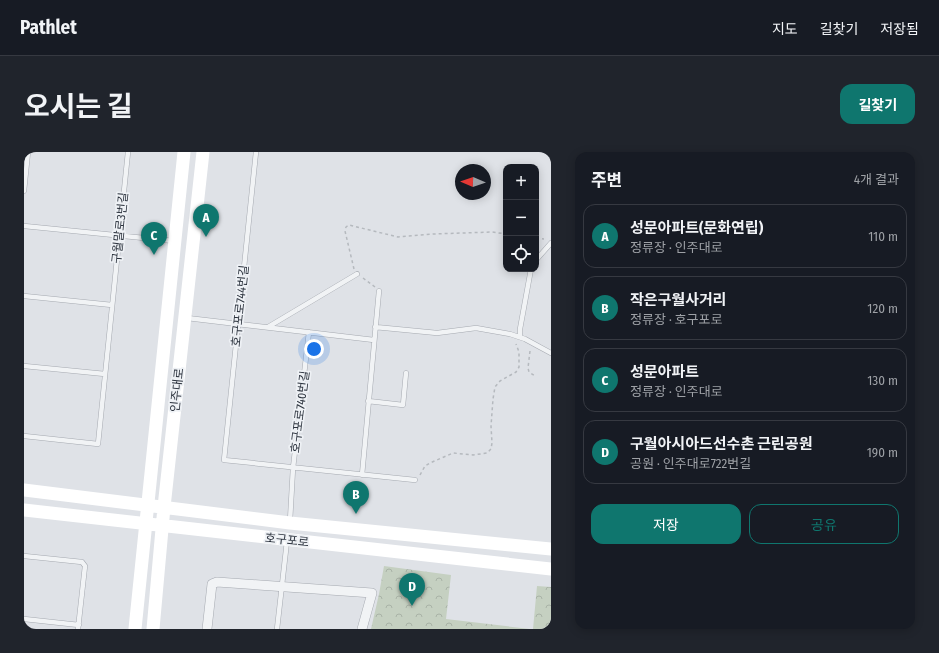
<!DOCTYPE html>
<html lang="ko">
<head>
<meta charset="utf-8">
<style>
  :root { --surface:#171b24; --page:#20242c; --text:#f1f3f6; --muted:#9ea1a6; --line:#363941; --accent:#0f766e }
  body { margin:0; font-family:"Fira Sans Condensed","Noto Sans KR",sans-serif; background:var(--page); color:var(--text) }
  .controls { position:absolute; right:12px; top:12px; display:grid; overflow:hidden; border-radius:8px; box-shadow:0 2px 10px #0003 }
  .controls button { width:36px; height:36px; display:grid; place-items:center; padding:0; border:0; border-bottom:1px solid var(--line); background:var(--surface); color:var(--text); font:20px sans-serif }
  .compass { position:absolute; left:431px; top:12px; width:36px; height:36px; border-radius:50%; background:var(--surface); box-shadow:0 2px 10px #0003; rotate:272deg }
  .you { position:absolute; left:290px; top:197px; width:14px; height:14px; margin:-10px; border:3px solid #fff; border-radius:50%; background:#1a73e8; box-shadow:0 0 0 6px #1a73e833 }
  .badge { display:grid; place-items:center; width:26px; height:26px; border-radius:50%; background:var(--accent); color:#fff; font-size:13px; font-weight:700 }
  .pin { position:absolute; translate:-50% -33px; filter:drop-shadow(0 1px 2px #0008) }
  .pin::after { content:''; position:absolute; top:21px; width:14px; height:12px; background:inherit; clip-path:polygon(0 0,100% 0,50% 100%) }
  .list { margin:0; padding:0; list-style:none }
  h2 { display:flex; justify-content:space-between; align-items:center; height:52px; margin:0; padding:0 16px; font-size:17px }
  h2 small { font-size:13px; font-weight:400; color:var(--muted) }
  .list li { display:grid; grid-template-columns:26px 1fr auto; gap:12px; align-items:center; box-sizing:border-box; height:64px; margin:0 8px 8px; padding:0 8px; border:1px solid var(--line); border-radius:12px }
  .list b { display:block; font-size:15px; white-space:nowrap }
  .list p { margin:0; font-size:13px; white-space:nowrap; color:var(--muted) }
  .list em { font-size:13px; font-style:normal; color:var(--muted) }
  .actions { display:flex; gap:8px; padding:12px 16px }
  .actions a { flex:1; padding:9px 0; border:1px solid var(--accent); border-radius:12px; text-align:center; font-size:14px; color:var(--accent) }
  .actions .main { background:var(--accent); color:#fff }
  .icon { flex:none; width:22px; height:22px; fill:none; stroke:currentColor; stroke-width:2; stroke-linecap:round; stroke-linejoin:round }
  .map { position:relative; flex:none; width:527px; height:477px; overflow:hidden; border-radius:12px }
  header { display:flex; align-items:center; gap:24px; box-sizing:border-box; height:56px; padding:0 20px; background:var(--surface); border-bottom:1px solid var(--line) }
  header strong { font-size:19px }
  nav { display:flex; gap:22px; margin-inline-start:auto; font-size:14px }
  .intro { display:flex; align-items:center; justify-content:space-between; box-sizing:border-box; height:96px; padding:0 24px }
  h1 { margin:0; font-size:28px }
  .button { padding:10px 18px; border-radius:12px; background:var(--accent); color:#fff; font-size:14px; font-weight:700 }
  main { display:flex; gap:24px; padding:0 24px }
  aside { flex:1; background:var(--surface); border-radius:12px; box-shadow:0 2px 10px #0003 }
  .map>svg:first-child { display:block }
  .park { fill:url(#park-crowns) }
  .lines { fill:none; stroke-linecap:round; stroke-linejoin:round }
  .lane-casing { stroke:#a5a9b0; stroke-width:5.5 }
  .street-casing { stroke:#a5a9b0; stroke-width:10 }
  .path { stroke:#b5b9be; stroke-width:1.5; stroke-dasharray:3 3; stroke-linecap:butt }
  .lane { stroke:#f1f3f5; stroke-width:4.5 }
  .street { stroke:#f1f3f5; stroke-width:9 }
  .secondary { stroke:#fff; stroke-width:13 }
  .labels { text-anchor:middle; stroke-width:3.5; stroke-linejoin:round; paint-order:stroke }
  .street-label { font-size:12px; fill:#2a313c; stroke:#eef1f5 }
</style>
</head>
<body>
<header>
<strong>Pathlet</strong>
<nav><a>지도</a><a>길찾기</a><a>저장됨</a></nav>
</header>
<div class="intro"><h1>오시는 길</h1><a class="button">길찾기</a></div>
<main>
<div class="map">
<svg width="527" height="477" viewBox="0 0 527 477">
  <defs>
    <pattern id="park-crowns" width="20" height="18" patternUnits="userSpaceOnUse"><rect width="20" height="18" fill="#c5d0c1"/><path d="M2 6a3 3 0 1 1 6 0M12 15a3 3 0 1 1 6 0" fill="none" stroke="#a9b3a7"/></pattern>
  </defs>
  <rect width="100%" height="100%" fill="#dfe2e7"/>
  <path class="park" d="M360,414L427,423L422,467L506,477H347L355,442Z
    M513,434L527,435V477H509Z"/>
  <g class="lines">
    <g class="lane-casing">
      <path id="lane" d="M232,0L200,308L391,328
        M0,39L4,0
        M0,74L150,89
        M512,108L527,91
        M0,144L88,153
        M163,166L350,188
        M244,175L333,122
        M351,175L413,181L452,176L486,182L501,187L527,201
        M496,185V177L507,117
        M0,214L81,222
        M344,249L379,253L382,221
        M0,284L74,292L104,0
        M338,323L355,139
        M266,369L269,316L285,180
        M0,404L58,410L61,414L54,477
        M0,467L55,473
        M253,477L263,389"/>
    </g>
    <g class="street-casing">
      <path id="street" d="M183,477L188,432L193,430L348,441L338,477"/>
    </g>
    <path class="path" d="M512,86L520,87
      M330,117L321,79L322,75L325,73L374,85L409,82L468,80L482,82
      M339,126L351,135
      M506,199L504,216L505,220L511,224
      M396,323L401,314L406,311L429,301L449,303L463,301L467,297L468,291L467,274L469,247L471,235L476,229L492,220L495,215V200L492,192"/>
    <use href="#lane" class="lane"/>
    <use href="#street" class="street"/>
    <path class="secondary" d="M0,338L266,371L527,397
      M0,358L527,417
      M111,477L160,0
      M129,477L140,355L179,0"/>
  </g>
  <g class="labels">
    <g class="street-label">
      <text transform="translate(96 76) rotate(-84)" y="4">구월말로3번길</text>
      <text transform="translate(216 154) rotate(-84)" y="4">호구포로744번길</text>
      <text transform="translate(153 238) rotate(-84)" y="4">인주대로</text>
      <text transform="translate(276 260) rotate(-83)" y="4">호구포로740번길</text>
      <text transform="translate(263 388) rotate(6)" y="4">호구포로</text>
    </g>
  </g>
</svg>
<div class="controls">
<button>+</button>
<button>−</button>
<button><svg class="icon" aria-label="locate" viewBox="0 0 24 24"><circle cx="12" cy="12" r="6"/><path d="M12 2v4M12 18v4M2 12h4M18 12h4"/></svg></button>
</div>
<svg class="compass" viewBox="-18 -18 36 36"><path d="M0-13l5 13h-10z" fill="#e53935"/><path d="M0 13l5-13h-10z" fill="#9ea1a6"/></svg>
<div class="you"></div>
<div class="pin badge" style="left:182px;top:85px">A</div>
<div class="pin badge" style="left:332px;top:362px">B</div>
<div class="pin badge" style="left:130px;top:103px">C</div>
<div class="pin badge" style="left:388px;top:454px">D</div>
</div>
<aside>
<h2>주변<small>4개 결과</small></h2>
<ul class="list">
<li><span class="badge">A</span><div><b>성문아파트(문화연립)</b><p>정류장 · 인주대로</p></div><em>110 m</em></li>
<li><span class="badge">B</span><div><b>작은구월사거리</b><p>정류장 · 호구포로</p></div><em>120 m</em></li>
<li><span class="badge">C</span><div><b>성문아파트</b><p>정류장 · 인주대로</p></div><em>130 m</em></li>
<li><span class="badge">D</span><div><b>구월아시아드선수촌 근린공원</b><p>공원 · 인주대로722번길</p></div><em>190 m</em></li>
</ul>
<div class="actions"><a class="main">저장</a><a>공유</a></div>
</aside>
</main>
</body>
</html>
